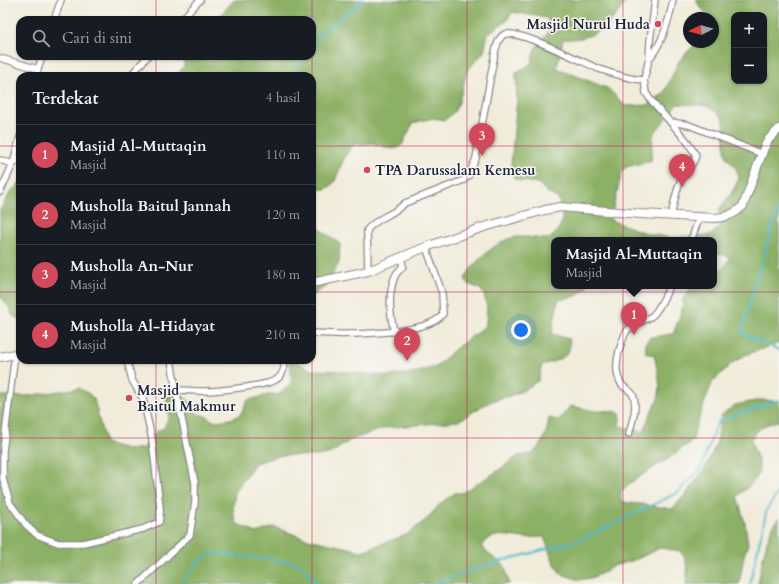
<!DOCTYPE html>
<html lang="id">
<head>
<meta charset="utf-8">
<style>
  :root { --surface:#171b24; --page:#242831; --text:#f1f3f6; --muted:#9ea1a6; --line:#363941; --accent:#d1495b }
  body { margin:0; font-family:Cardo,serif; background:var(--page); color:var(--text) }
  .controls { position:absolute; right:12px; top:12px; display:grid; overflow:hidden; border-radius:8px; box-shadow:0 1px 3px #0004 }
  .controls button { width:36px; height:36px; display:grid; place-items:center; padding:0; border:0; border-bottom:1px solid var(--line); background:var(--surface); color:var(--text); font:20px sans-serif }
  .compass { position:absolute; left:683px; top:12px; width:36px; height:36px; border-radius:50%; background:var(--surface); box-shadow:0 1px 3px #0004; rotate:264deg }
  .you { position:absolute; left:521px; top:330px; width:14px; height:14px; margin:-10px; border:3px solid #fff; border-radius:50%; background:#1a73e8; box-shadow:0 0 0 6px #1a73e833 }
  .badge { display:grid; place-items:center; width:26px; height:26px; border-radius:50%; background:var(--accent); color:#fff; font-size:13px; font-weight:700 }
  .pin { position:absolute; translate:-50% -33px; filter:drop-shadow(0 1px 2px #0008) }
  .pin::after { content:''; position:absolute; top:21px; width:14px; height:12px; background:inherit; clip-path:polygon(0 0,100% 0,50% 100%) }
  .popup { position:absolute; left:551px; top:237px; width:166px; height:52px; box-sizing:border-box; display:grid; place-content:center; border-radius:8px; background:var(--surface); filter:drop-shadow(0 1px 3px #0005); font-size:13px; white-space:nowrap; color:var(--muted) }
  .popup b { font-size:15px; color:var(--text) }
  .popup::after { content:''; position:absolute; left:50%; top:100%; margin-left:-8px; border:8px solid transparent; border-top-color:var(--surface) }
  .list { margin:0; padding:0; list-style:none }
  h2 { display:flex; justify-content:space-between; align-items:center; height:52px; margin:0; padding:0 16px; font-size:17px }
  h2 small { font-size:13px; font-weight:400; color:var(--muted) }
  .list li { display:grid; grid-template-columns:26px 1fr auto; gap:12px; align-items:center; box-sizing:border-box; height:60px; padding:0 16px; border-top:1px solid var(--line) }
  .list b { display:block; font-size:15px; white-space:nowrap }
  .list p { margin:0; font-size:13px; white-space:nowrap; color:var(--muted) }
  .list em { font-size:13px; font-style:normal; color:var(--muted) }
  .icon { flex:none; width:22px; height:22px; fill:none; stroke:currentColor; stroke-width:2; stroke-linecap:round; stroke-linejoin:round }
  .map { position:relative; flex:none; width:779px; height:584px; overflow:hidden }
  .search { position:absolute; background:var(--surface); box-shadow:0 1px 3px #0004; left:16px; top:16px; width:300px; height:44px; display:flex; align-items:center; gap:10px; box-sizing:border-box; padding:0 14px; border-radius:12px; color:var(--muted); font-size:15px }
  .panel { position:absolute; background:var(--surface); box-shadow:0 1px 3px #0004; left:16px; top:72px; width:300px; height:292px; border-radius:12px }
  .map>svg:first-child { display:block }
  .forest { fill:#8cb065; stroke:#576950; fill-rule:evenodd }
  .lines { fill:none; stroke-linecap:round; stroke-linejoin:round }
  .stream { stroke:#50bccb; stroke-width:2 }
  .street-casing { stroke:#8a878a; stroke-width:8 }
  .secondary-casing { stroke:#8a878a; stroke-width:10 }
  .street { stroke:#fff; stroke-width:5.5 }
  .secondary { stroke:#fff; stroke-width:8 }
  .grid { fill:none; stroke:#c2185b; stroke-width:1; stroke-opacity:0.55 }
  .poi-dot { fill:#d1495b; stroke:#f6f6f2; stroke-width:1.5 }
  .labels { text-anchor:middle; stroke-width:3; stroke-linejoin:round; paint-order:stroke }
  .poi-label { font-size:14px; font-weight:bold; fill:#22223b; stroke:#f6f6f2; text-anchor:start }
</style>
</head>
<body>
<div class="map">
<svg width="779" height="584" viewBox="0 0 779 584">
  <rect width="100%" height="100%" fill="#f6f6f2"/>
  <filter id="ink" filterUnits="userSpaceOnUse"><feTurbulence type="fractalNoise" baseFrequency=".025" numOctaves="2"/><feDisplacementMap in="SourceGraphic" scale="8" xChannelSelector="R" yChannelSelector="G"/><feConvolveMatrix kernelMatrix="1 2 1 2 8 2 1 2 1" color-interpolation-filters="sRGB"/></filter>
  <filter id="wash" filterUnits="userSpaceOnUse"><feTurbulence type="fractalNoise" baseFrequency=".012" numOctaves="4" result="noise"/><feDisplacementMap in="SourceGraphic" scale="16" xChannelSelector="R" yChannelSelector="G"/><feGaussianBlur stdDeviation="0.9" result="paint"/><feColorMatrix in="noise" values="0 0 0 0 0 0 0 0 0 0 0 0 0 0 0 0 0 1.4 0 .05"/><feComposite in="paint" operator="in"/></filter>
  <g filter="url(#wash)">
    <rect width="100%" height="100%" fill="#f1ecda"/>
    <path class="forest" d="M234,0H627C611,25 595,41 563,39L557,68L609,89L625,106L648,105L664,93L679,61L696,43L713,42V18H711L700,7L696,0H779V343L745,355L731,364L712,383L696,426L693,440L669,458L633,481L621,491V501L629,503L641,504L672,509C692,488 707,470 717,441C719,433 719,424 721,416L735,405L760,400L779,401V421C766,423 759,428 751,439C752,446 753,447 756,454C765,476 752,484 737,496L745,523L748,544L744,556L739,584H686C688,572 688,561 680,551L660,548L637,559L613,566L603,573L591,578L579,580L561,574L554,563L544,537C538,537 531,538 525,538C510,537 492,530 482,545L486,552L505,566L509,584H0V396H27L79,388L89,394L94,399L105,443L130,450L143,448L157,431L164,428L169,416L166,396C186,398 187,395 196,413L208,417L213,421C222,420 237,420 242,412C244,409 245,404 248,400L272,394L278,395C294,383 292,383 290,364L282,360H293L312,370L341,371L387,376L413,373L436,367L455,349L484,327L486,322L487,308L484,294L480,289L468,284L465,279C470,265 497,241 511,238C522,235 537,239 549,239C565,225 564,218 558,199L547,192L538,183L520,181L514,178L511,164L517,99L516,73L531,64C533,59 533,53 535,49C541,37 554,35 547,18L512,12L507,21L498,26L488,34L484,52L467,71L459,102L454,112L445,120L433,118L413,123L402,145L397,148L391,149L373,143L353,145L345,156L335,181L331,186L325,189L313,190L312,193V76H176L184,66V56H312V20H216ZM734,15H764V81H734ZM677,104L702,105L709,107L720,115L724,120L725,151L727,158L735,167L738,173L739,179L731,194L719,209L721,225L711,235L671,238L648,234L610,220L622,172L626,167L651,161L653,135ZM554,240H714V252L730,257C726,265 723,271 714,272V286H692L683,299L682,310L673,334L651,337C645,341 645,346 646,353L654,355C657,369 663,388 657,401C652,411 647,418 645,430L642,432L619,426L621,414C610,408 606,412 596,411C587,410 579,407 570,406L559,420L549,418C546,436 544,442 532,454L518,456L496,472L462,493H455L441,503L427,519L406,535L362,551L304,538L274,527L256,533L236,523L233,510L235,492L255,463L282,455L318,456L331,453L351,440L385,428L458,421C470,415 478,407 490,402C500,398 512,396 522,391C528,388 532,384 538,381L542,365C555,361 574,358 569,339L552,334L558,300L577,296L588,286H554Z
      M20,182V320L12,315L11,309L0,296V210L10,193Z
      M312,223L340,244L339,263L325,287L312,295Z
      M779,517V584H758C762,562 765,536 779,517Z"/>
    <g class="lines">
      <path class="stream" d="M312,47L324,31L363,0
        M292,76L306,56
        M779,206L757,277L741,333L779,350
        M181,584L199,561L212,553L261,558L298,563L318,584
        M434,584L476,568L580,540L677,493L700,470L718,421L779,400
        M750,584L767,509L779,491"/>
    </g>
  </g>
  <g filter="url(#ink)">
    <g class="lines">
      <g class="street-casing">
        <path id="street" d="M655,0L650,41L649,59L644,80L646,93L650,99L686,140L696,155C695,164 684,172 680,182C676,192 674,204 671,215
          M54,20L61,0
          M181,20L200,0
          M0,58L38,69
          M650,58C663,42 669,21 673,0
          M36,76L42,56
          M130,76L148,56
          M671,122L689,125L762,154
          M0,160L13,164L20,158
          M0,192L13,164L20,137
          M691,240L700,216
          M368,271L367,230C377,217 394,215 405,203L464,180L469,175L476,158L495,52C497,46 498,37 505,34C520,30 582,62 599,69C614,74 628,79 644,80
          M394,332C390,315 388,293 395,276C397,272 401,269 403,266L401,258
          M312,333C338,335 428,336 443,314L442,293L426,247
          M15,354L3,451V479L10,503L26,525L37,535L58,543H83L143,529L159,522L160,516V508L152,439L143,399L132,380L127,360
          M171,360L176,390C185,390 194,391 204,391C216,391 269,386 277,379C283,375 285,367 284,360
          M629,434C632,422 638,406 633,395C631,390 625,389 622,385C612,371 619,348 625,334C631,322 644,323 653,315C660,308 665,295 670,286
          M138,584L190,535L195,502V483L176,390"/>
      </g>
      <g class="secondary-casing">
        <path id="secondary" d="M312,283L368,271L426,247L484,227L545,210L560,207L641,214L714,218L723,217L730,215L737,211L743,206L764,148L768,140L779,129
          M0,357L20,353"/>
      </g>
      <use href="#street" class="street"/>
      <use href="#secondary" class="secondary"/>
    </g>
  </g>
  <path class="grid" d="M156,0V20M312,0V20M467,0V584M623,0V584M156,56V76M312,56V76M0,146H20M312,146H779M0,292H20M312,292H779M156,360V584M312,360V584M0,438H779"/>
  <g class="poi-dot">
    <circle cx="658" cy="24" r="4"/>
    <circle cx="367" cy="170" r="4"/>
    <circle cx="129" cy="398" r="4"/>
  </g>
  <g class="labels">
    <g class="poi-label">
      <text x="650" y="29" text-anchor="end">Masjid Nurul Huda</text>
      <text x="375" y="175">TPA Darussalam Kemesu</text>
      <text x="137" y="395">Masjid<tspan x="137" dy="16">Baitul Makmur</tspan></text>
    </g>
  </g>
</svg>
<div class="controls">
<button>+</button>
<button>−</button>
</div>
<svg class="compass" viewBox="-18 -18 36 36"><path d="M0-13l5 13h-10z" fill="#e53935"/><path d="M0 13l5-13h-10z" fill="#9ea1a6"/></svg>
<div class="you"></div>
<div class="pin badge" style="left:634px;top:335px">1</div>
<div class="popup"><b>Masjid Al-Muttaqin</b>Masjid</div>
<div class="pin badge" style="left:407px;top:361px">2</div>
<div class="pin badge" style="left:482px;top:156px">3</div>
<div class="pin badge" style="left:682px;top:187px">4</div>
<div class="search"><svg class="icon" aria-label="search" viewBox="0 0 24 24"><circle cx="10" cy="10" r="6"/><path d="M15 15l6 6"/></svg>Cari di sini</div>
<section class="panel">
<h2>Terdekat<small>4 hasil</small></h2>
<ul class="list">
<li><span class="badge">1</span><div><b>Masjid Al-Muttaqin</b><p>Masjid</p></div><em>110 m</em></li>
<li><span class="badge">2</span><div><b>Musholla Baitul Jannah</b><p>Masjid</p></div><em>120 m</em></li>
<li><span class="badge">3</span><div><b>Musholla An-Nur</b><p>Masjid</p></div><em>180 m</em></li>
<li><span class="badge">4</span><div><b>Musholla Al-Hidayat</b><p>Masjid</p></div><em>210 m</em></li>
</ul>
</section>
</div>
</body>
</html>
